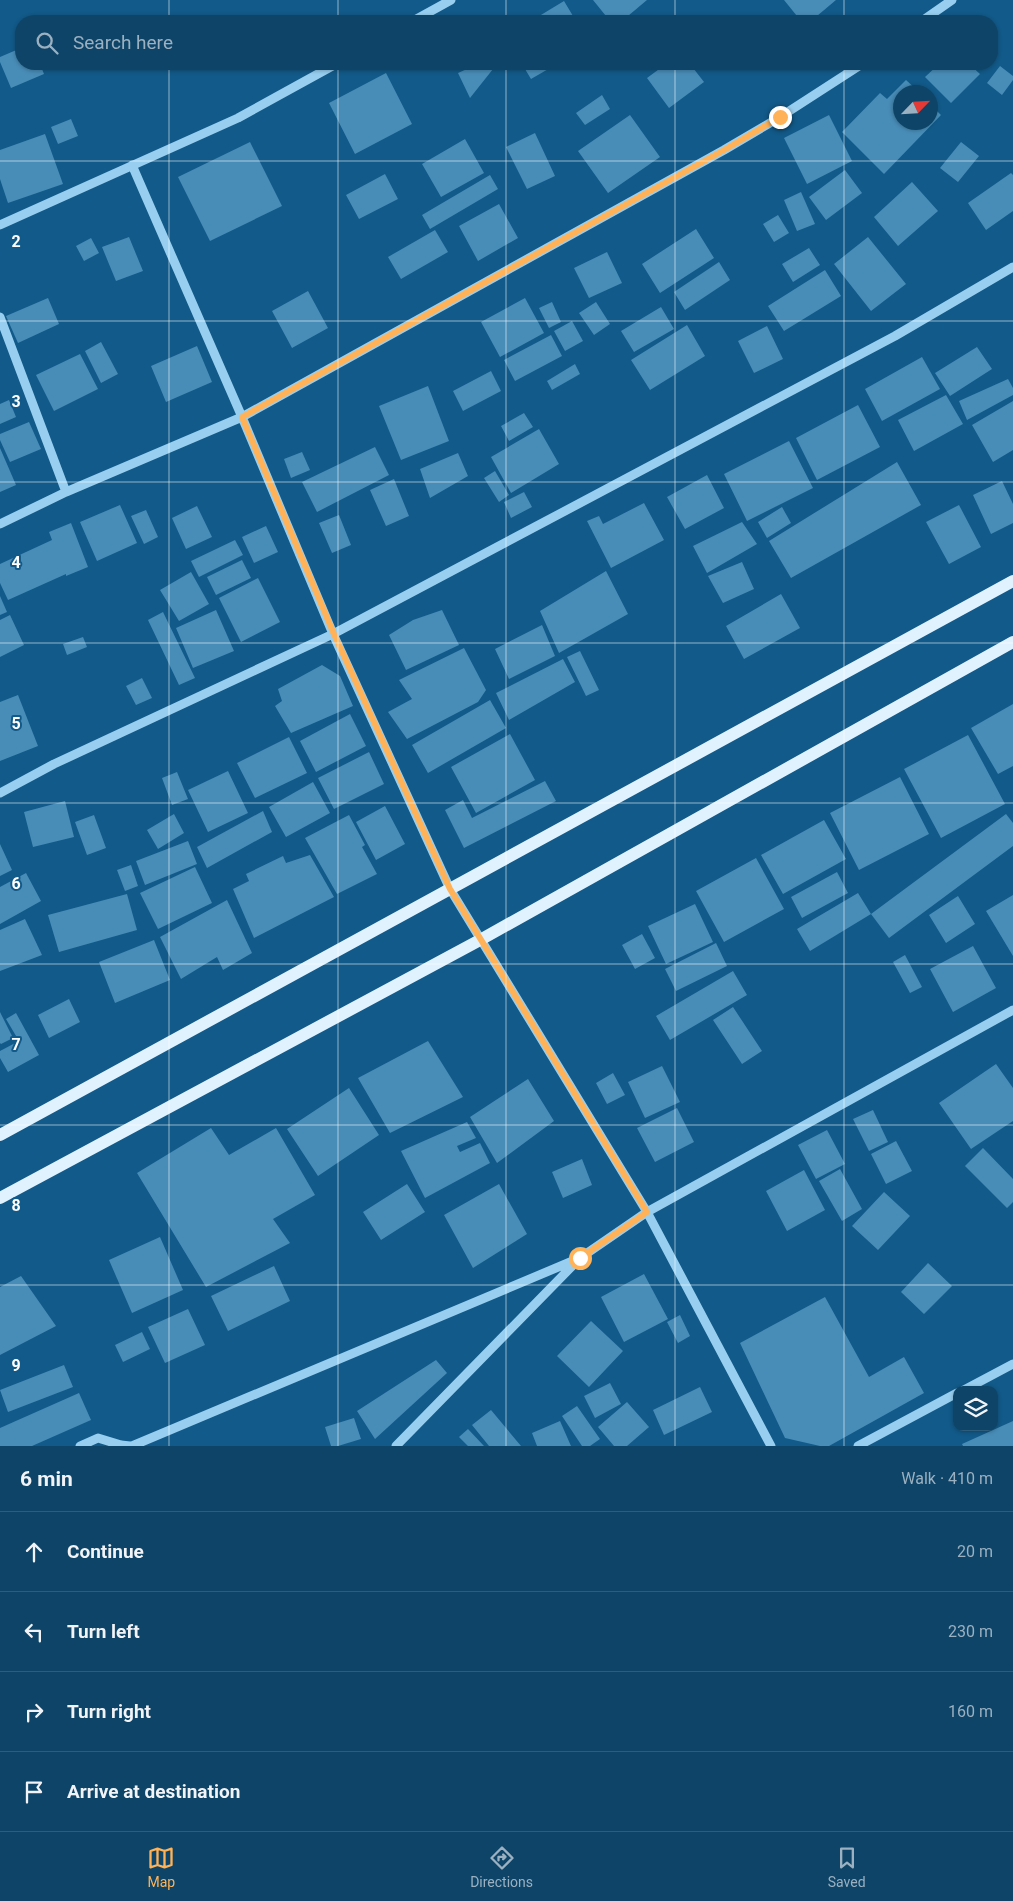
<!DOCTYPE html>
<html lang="en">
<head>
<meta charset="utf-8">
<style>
  :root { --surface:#0e4467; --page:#1c4e70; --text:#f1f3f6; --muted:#9bb0c0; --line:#2e5c7b; --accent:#ffb257 }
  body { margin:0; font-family:Roboto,sans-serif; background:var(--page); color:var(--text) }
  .controls { position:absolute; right:15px; bottom:15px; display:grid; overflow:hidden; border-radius:10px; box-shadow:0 1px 4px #0004 }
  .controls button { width:45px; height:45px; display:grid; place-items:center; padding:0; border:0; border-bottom:1px solid var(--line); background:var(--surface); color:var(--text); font:25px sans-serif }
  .compass { position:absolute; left:893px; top:85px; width:45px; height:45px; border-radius:50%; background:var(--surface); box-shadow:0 1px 4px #0004; rotate:65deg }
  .stop { position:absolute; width:15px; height:15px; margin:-11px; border:4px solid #ffb257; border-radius:50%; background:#fff }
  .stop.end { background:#ffb257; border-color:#fff; box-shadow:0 1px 5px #0008 }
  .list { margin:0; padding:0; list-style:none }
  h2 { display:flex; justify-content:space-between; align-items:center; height:65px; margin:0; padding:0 20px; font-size:21px }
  h2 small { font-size:16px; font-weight:400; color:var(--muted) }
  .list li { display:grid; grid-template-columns:32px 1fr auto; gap:15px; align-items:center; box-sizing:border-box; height:80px; padding:0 20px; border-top:1px solid var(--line) }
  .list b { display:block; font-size:19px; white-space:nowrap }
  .list em { font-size:16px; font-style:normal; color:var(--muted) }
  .icon { flex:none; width:28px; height:28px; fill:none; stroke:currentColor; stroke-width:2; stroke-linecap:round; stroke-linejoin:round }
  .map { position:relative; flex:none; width:1013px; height:1446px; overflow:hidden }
  .search { position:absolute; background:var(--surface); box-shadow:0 1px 4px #0004; left:15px; right:15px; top:15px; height:55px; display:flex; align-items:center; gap:12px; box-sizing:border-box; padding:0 18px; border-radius:20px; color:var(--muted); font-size:19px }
  .sheet { height:385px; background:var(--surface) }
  nav { display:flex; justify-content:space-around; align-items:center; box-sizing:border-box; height:70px; border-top:1px solid var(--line); background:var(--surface); font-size:14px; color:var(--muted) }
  nav a { display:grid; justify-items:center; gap:2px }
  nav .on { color:var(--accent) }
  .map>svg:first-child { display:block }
  .building { fill:#488db8 }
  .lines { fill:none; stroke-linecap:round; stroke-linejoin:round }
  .minor { stroke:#98cff0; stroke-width:9 }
  .major { stroke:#e1f2ff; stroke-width:12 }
  .route { stroke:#ffb257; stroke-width:6 }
  .grid { fill:none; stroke:#fff; stroke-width:1; stroke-opacity:0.55 }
  .grid-label { font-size:16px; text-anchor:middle; font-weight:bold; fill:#fff; stroke:#125a89; stroke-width:4; stroke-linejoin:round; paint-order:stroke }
</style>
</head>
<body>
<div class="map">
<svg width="1013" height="1446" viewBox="0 0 1013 1446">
  <rect width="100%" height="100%" fill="#125a89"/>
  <path class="building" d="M593,0H647L622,21H610Z
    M784,0H836L811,21H801Z
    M564,1L576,21H531Z
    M21,48V64H40L44,74L11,88L0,62V57Z
    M478,64H497L470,98L458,73Z
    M522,64H557L531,79Z
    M666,64H690L704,82L669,108L647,78Z
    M939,64H969L980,74L951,103L925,77Z
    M1000,66L1013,76V80L1002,95L987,83Z
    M386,73L412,124L355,154L329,103Z
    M906,80L919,92H900V122H930V104L941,115L884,174L842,132L880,93L887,99Z
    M602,95L610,109L585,125L576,113Z
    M630,115L660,157L608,193L578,151Z
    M829,115L852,161L807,184L784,138Z
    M71,119L78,136L58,144L51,127Z
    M535,133L555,176L527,189L506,147Z
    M45,134L63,184L8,203L0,179V150Z
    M465,139L484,173L441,197L422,164Z
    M250,142L282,206L210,241L178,177Z
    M961,142L979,156L958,182L940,168Z
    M845,170L862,193L826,220L809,197Z
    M1011,173L1013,175V211L986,230L968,203Z
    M385,174L398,199L359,219L346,195Z
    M490,175L498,189L430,229L422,215Z
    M912,182L938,211L898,246L874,217Z
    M801,192L815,224L797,231L784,200Z
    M499,204L518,238L478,261L459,226Z
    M778,215L789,233L774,242L763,224Z
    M696,229L714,258L660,293L642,264Z
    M435,230L448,252L401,279L388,257Z
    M129,237L143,271L116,281L102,247Z
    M868,237L906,284L871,311L834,264Z
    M91,238L99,253L84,261L76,246Z
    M809,248L820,265L793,282L782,264Z
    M607,252L622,283L589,298L574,268Z
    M719,262L730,280L685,310L674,292Z
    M825,270L841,296L784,331L768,306Z
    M308,291L328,328L292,348L272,311Z
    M48,298L59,324L18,343L6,316Z
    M525,298L544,333L500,357L481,322Z
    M552,302L561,322L549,328L539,308Z
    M596,302L610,324L594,335L579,313Z
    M661,307L674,329L634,352L621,331Z
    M572,321L583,341L565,351L554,331Z
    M687,325L705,356L650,390L631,360Z
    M767,326L783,359L754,373L738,341Z
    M551,335L562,356L515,381L504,360Z
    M101,342L118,374L101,383L85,351Z
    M197,346L212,382L166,402L151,366Z
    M977,347L992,369L950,396L935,373Z
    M80,354L98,389L54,411L36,375Z
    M922,357L940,389L882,421L865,389Z
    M575,364L580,374L552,390L547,381Z
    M491,371L501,391L463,411L453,391Z
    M1008,379L1013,388V395L967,420L959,401Z
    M428,386L449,441L401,460L379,406Z
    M946,395L963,424L914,451L898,420Z
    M9,400L16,417L0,424V404Z
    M1013,401V450L993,462L972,425Z
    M858,405L880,447L817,480L796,438Z
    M524,413L533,427L509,441L501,426Z
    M29,422L41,449L10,462L0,440V434Z
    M539,429L559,464L511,493L491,457Z
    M789,441L813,488L747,521L724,474Z
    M375,447L389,475L317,512L302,482Z
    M0,448L16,485L0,492Z
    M302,452L310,470L291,478L284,459Z
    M458,453L468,476L430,498L420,469Z
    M897,462L921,505L791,578L769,541Z
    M495,471L509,495L499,502L484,478Z
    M707,475L724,508L685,529L667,497Z
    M394,479L409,516L386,526L370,490Z
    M1002,481L1013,504V523L991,534L973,495Z
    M524,492L532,507L511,518L504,502Z
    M644,503L664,540L611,568L587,521L599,516L603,524Z
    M120,505L137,543L97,561L80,522Z
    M959,505L981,547L949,564L926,522Z
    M197,506L212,537L186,549L172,518Z
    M782,507L791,523L767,538L758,522Z
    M146,510L158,537L144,544L131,516Z
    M339,515L351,545L332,553L319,523Z
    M742,522L757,544L707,573L693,546Z
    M71,523L88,567L66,576V574L8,600L0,583V564L52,540L49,532Z
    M266,526L278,552L254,563L242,537Z
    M235,540L243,555L199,577L191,561Z
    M242,560L251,578L216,595L207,577Z
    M742,562L754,589L723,603L708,576Z
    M606,571L628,614L559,653L540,611Z
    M191,572L209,604L179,621L160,590Z
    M258,578L280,622L241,642L219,598Z
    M781,594L800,628L744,659L726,626Z
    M0,596L7,612L0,615Z
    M216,610L234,651L193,668L176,628Z
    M442,610L459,645L406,670L389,635L413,620Z
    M163,612L195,678L179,685L148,620Z
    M10,615L24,645L0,657V620Z
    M542,625L555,656L509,679L495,649Z
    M83,637L87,647L67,655L63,644Z
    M464,648L486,690L478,702L407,739L388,712L412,699L399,680Z
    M580,651L599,690L586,696L567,657Z
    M563,659L575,682L509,720L496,693Z
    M322,665L340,676L353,706L291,733L275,706L282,701L278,689Z
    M142,678L152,698L136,705L126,686Z
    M18,695L38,746L0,761V702Z
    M490,700L506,728L428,773L412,745Z
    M1013,704V766L998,774L971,728Z
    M350,714L366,746L316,772L300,741Z
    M510,734L535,780L476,813L451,767Z
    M968,735L1005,804L941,838L904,769Z
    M289,737L307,773L255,798L237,763Z
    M369,752L384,784L334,809L318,778Z
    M228,771L248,813L208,832L188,790Z
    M177,772L188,799L172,805L162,778Z
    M900,777L929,834L859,870L830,813Z
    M545,781L556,801L464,848L445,810L463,800L472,818Z
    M313,782L330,813L286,837L269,807Z
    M65,801L74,837L33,847L24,812Z
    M385,806L405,844L376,860L356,822Z
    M263,811L272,832L207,868L197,847Z
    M174,814L184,833L158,849L147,830Z
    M1006,814L1013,823V846L889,938L871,914Z
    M94,815L106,848L87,855L75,822Z
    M349,815L365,845L362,847L377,874L337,894L305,838Z
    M824,820L846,859L783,894L761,855Z
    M188,841L197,864L145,885L136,861Z
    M0,844L12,870L0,876Z
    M310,855L334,897L254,938L233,889L249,881L246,874L283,856L286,863Z
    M756,858L784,909L724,942L696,891Z
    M131,865L138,886L125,891L117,870Z
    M195,867L212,903L158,929L140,893Z
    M837,872L848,893L802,918L791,897Z
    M26,873L41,901L0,924V887Z
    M858,893L871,914L810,951L797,929Z
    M127,894L137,930L59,952L48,915Z
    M1013,895V956L986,911Z
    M958,896L975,924L946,943L929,915Z
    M227,900L252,953L223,970L217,957L181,979L160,937Z
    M695,904L713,942L666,964L648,926Z
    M25,919L42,955L0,971V930Z
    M642,934L655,958L635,969L622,945Z
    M154,940L170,980L115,1003L99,962Z
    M716,943L727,966L676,991L665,969Z
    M973,946L996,988L953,1012L930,969Z
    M905,955L922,987L910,993L893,962Z
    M733,971L747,995L670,1040L656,1016Z
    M69,999L80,1022L49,1038L38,1015Z
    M733,1007L762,1051L742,1064L713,1020Z
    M0,1012L13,1038L1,1044L0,1043Z
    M16,1013L39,1055L8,1072L0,1058V1051L19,1041L6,1019Z
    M428,1041L463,1097L390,1133L358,1078Z
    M996,1064L1013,1088V1121L971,1149L939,1103Z
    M662,1066L680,1102L645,1118L628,1082Z
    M613,1073L625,1095L607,1104L596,1083Z
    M528,1079L554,1121L497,1163L470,1117Z
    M349,1088L379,1135L318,1176L287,1129Z
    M677,1108L694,1142L655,1162L637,1128Z
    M873,1110L888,1142L869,1151L853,1119Z
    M467,1122L476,1138L457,1146L460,1152L480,1143L490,1163L425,1198L401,1151Z
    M211,1128L229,1155L276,1128L315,1195L273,1219L290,1243L206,1287L137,1173Z
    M827,1130L845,1164L816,1179L798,1145Z
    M896,1141L912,1171L886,1184L871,1154Z
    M983,1148L1013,1179V1202L1007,1208L965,1166Z
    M582,1159L592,1185L563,1198L552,1172Z
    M840,1169L862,1209L842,1221L819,1181Z
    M804,1170L825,1210L787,1231L766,1191Z
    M407,1184L425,1212L381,1240L363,1212Z
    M499,1184L527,1234L473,1268L444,1215Z
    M884,1192L910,1216L878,1250L852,1226Z
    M160,1237L183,1290L132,1313L109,1260Z
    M928,1263L952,1286L924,1314L901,1292Z
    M274,1266L290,1301L228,1331L211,1296Z
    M644,1274L668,1319L624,1342L601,1297Z
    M21,1276L56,1326L0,1355V1287Z
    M825,1297L869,1377L904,1357L924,1393L829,1446H820L785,1438L740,1343Z
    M188,1309L205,1345L165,1363L148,1327Z
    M680,1315L690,1336L678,1343L667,1322Z
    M591,1321L623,1351L589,1387L557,1356Z
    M142,1332L150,1349L123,1362L115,1345Z
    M436,1360L447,1373L375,1439L357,1411Z
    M64,1365L73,1387L8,1412L0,1390Z
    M610,1383L621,1404L595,1418L584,1396Z
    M700,1387L712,1412L664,1435L653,1410Z
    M79,1393L91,1420L32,1446H0V1428Z
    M627,1402L649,1427L627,1446H614L598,1427Z
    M577,1406L600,1439L590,1446H582L562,1416Z
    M491,1410L521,1446H489L472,1425Z
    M354,1418L361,1439L338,1446H331L325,1427Z
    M560,1421L571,1446H537L532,1433Z
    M1013,1421V1446H963L962,1444Z
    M468,1429L484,1446H468L459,1437Z"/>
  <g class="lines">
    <path class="minor" d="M413,21L451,0
      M922,21L952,0
      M0,225L238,118L336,64
      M0,317L66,492
      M0,524L66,492L242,417L724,150L780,117L862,64
      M0,793L54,764L333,634L242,417L132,165
      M964,1390L1013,1364
      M80,1446L98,1438L121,1445L130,1446
      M132,1446L575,1260
      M396,1446L580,1258L647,1212L1013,1010
      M771,1446L647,1212L450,889L333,634L895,336L1013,267
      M858,1446L957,1393"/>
    <path class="major" d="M0,1135L1013,581
      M0,1198L480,940L1013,642"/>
  </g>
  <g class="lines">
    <path class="route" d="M580,1258L647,1212L450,889L334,634L242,417L724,150L780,117"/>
  </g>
  <path class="grid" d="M169,0V21M338,0V21M506,0V21M675,0V21M844,0V21M169,64V1446M338,64V1446M506,64V1446M675,64V1446M844,64V1446M0,161H1013M0,321H1013M0,482H1013M0,643H1013M0,803H1013M0,964H1013M0,1125H1013M0,1285H1013"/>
  <g class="grid-label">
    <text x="16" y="247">2</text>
    <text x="16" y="407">3</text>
    <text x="16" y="568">4</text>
    <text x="16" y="729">5</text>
    <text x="16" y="889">6</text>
    <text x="16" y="1050">7</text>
    <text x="16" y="1211">8</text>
    <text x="16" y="1371">9</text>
  </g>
</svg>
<div class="controls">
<button><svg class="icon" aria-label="layers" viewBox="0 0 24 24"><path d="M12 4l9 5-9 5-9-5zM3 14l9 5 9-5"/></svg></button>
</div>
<svg class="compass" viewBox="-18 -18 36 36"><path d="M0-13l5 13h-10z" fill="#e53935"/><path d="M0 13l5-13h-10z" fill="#9bb0c0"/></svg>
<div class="stop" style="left:580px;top:1258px"></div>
<div class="stop end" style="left:780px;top:117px"></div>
<div class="search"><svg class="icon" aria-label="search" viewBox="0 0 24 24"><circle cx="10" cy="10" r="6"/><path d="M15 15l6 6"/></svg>Search here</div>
</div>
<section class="sheet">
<h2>6 min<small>Walk · 410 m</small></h2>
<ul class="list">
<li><svg class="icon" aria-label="ahead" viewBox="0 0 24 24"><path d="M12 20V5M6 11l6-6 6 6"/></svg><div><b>Continue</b></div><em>20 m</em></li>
<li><svg class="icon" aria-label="left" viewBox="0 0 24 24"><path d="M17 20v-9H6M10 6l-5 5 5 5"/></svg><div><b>Turn left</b></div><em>230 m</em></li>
<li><svg class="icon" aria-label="right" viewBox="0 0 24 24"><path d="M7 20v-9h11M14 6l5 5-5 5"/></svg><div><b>Turn right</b></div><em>160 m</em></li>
<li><svg class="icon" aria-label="arrive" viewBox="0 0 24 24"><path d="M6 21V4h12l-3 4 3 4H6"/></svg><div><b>Arrive at destination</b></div></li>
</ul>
</section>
<nav>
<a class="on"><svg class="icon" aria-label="map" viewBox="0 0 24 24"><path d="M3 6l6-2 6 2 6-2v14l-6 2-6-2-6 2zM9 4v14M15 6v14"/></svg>Map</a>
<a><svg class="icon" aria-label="directions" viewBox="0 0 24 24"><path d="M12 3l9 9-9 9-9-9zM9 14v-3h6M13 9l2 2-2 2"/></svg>Directions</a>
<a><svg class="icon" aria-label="saved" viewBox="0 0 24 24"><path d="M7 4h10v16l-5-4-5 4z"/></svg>Saved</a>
</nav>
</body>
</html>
